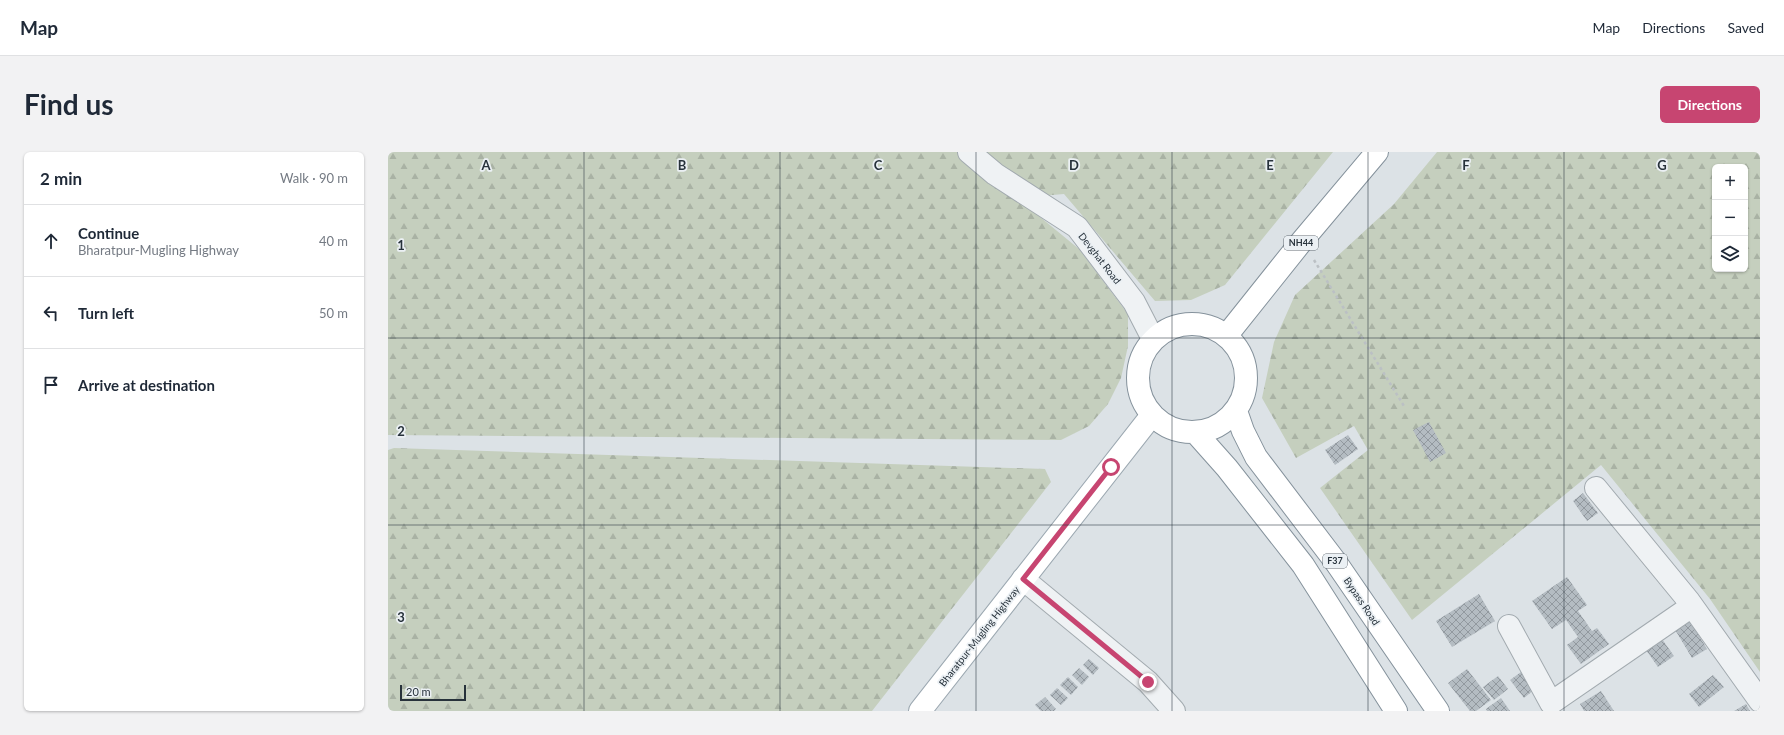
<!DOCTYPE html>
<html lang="en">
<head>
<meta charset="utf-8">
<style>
  :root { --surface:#fff; --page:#f2f2f3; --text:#1f2937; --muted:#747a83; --line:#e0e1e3; --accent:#c74571 }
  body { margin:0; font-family:Lato,sans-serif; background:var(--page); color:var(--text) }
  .controls { position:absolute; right:12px; top:12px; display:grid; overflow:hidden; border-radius:6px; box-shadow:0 1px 3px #0004 }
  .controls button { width:36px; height:36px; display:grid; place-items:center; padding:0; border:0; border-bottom:1px solid var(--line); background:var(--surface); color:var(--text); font:20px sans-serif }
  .scale { position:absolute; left:12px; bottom:10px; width:66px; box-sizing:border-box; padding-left:4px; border:2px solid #27323b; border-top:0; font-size:11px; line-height:14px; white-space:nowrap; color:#27323b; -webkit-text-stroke:3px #ebf0f4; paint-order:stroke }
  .stop { position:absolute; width:12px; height:12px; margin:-9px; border:3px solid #c74571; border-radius:50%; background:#fff }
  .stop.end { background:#c74571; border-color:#fff; box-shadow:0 1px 4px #0008 }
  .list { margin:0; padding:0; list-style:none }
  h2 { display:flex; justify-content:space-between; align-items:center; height:52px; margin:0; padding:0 16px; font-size:17px }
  h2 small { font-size:13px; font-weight:400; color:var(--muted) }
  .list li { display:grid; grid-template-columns:26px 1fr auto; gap:12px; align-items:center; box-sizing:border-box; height:72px; padding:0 16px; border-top:1px solid var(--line) }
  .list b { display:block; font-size:15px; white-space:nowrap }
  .list p { margin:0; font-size:13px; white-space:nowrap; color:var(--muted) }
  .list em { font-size:13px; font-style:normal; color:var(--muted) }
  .icon { flex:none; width:22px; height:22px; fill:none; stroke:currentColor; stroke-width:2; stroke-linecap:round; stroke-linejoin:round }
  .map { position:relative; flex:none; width:1372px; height:559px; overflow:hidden; border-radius:6px }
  header { display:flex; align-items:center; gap:24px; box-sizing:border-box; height:56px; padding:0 20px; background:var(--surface); border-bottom:1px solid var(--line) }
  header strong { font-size:19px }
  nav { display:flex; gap:22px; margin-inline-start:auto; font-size:14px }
  .intro { display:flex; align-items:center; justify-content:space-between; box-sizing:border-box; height:96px; padding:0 24px }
  h1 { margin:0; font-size:28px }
  .button { padding:10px 18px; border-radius:6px; background:var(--accent); color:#fff; font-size:14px; font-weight:700 }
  main { display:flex; gap:24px; padding:0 24px }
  aside { flex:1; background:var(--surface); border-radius:6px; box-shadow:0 1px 3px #0004 }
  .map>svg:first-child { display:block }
  .forest { fill:url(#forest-firs); fill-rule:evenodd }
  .building { fill:url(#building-cross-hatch) }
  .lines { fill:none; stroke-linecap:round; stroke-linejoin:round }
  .minor-casing { stroke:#a2aaaf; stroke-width:24 }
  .major-casing { stroke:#9ca8b1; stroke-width:24 }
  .highway-casing { stroke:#85929c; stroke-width:24 }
  .path { stroke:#bbc0c4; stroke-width:2.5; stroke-dasharray:3 3; stroke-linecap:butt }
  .minor { stroke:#eff2f4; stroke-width:22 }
  .major { stroke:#fff; stroke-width:22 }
  .highway { stroke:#fff; stroke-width:22 }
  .route { stroke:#c74571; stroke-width:5 }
  .grid { fill:none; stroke:#27323b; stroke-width:1; stroke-opacity:0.55 }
  .labels { text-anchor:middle; stroke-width:3.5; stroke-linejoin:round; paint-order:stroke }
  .shield { fill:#ebf0f4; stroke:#626b72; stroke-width:1 }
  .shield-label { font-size:9px; font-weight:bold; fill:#27323b }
  .street-label { font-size:10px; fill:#27323b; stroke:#ebf0f4 }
  .grid-label { font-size:13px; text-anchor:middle; font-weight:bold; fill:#27323b; stroke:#ebf0f4; stroke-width:3.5; stroke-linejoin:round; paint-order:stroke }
</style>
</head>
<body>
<header>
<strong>Map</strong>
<nav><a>Map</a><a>Directions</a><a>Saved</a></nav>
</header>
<div class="intro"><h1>Find us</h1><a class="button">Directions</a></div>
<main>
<aside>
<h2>2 min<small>Walk · 90 m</small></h2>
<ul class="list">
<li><svg class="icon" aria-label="ahead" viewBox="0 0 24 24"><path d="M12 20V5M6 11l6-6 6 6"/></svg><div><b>Continue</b><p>Bharatpur-Mugling Highway</p></div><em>40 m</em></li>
<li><svg class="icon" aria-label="left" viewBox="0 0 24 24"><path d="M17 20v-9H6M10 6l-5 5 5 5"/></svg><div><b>Turn left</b></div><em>50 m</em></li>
<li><svg class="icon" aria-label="arrive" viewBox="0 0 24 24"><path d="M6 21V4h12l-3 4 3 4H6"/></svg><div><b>Arrive at destination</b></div></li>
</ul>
</aside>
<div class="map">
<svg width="1372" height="559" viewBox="0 0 1372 559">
  <defs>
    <pattern id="forest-firs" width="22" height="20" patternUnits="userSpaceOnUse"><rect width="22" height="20" fill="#c5cfbe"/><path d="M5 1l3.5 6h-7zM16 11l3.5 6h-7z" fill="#a9b2a4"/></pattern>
    <pattern id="building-cross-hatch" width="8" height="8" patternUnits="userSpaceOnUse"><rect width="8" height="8" fill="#b4bcc2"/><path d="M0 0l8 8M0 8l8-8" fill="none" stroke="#92999f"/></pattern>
  </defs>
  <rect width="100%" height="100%" fill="#dce2e6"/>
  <path class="forest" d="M0,0H945L837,133L803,148L767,149L676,42L629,46L691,97L740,162V194L733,226L720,252L701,274L673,288L0,283Z
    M1049,0H1372V520L1322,447L1213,313L1024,468L932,336L980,298L966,274L908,306L874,246L886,190L907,143L1006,52ZM1327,15H1357V117H1327Z
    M6,296L657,317L663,330L484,559H0V298Z"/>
  <path class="building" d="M1041,270L1058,301L1042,310L1025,278Z
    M960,283L970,297L947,313L937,298Z
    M1195,341L1210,361L1199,369L1185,349Z
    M1179,425L1199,453L1190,459L1204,479L1209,476L1221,492L1193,512L1179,493L1190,485L1178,468L1164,477L1144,449Z
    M1091,442L1107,469L1064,495L1048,469Z
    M1301,467L1319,497L1304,506L1286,476Z
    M1274,487L1286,504L1270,515L1258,498Z
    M701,507L711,516L705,523L695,513Z
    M691,516L701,525L694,533L684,523Z
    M1079,517L1103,548L1088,559H1082L1060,531Z
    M1133,520L1147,537L1136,546L1122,528Z
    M1325,523L1336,535L1311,555L1301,542Z
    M1110,524L1120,537L1106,548L1095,535Z
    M680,525L690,535L683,543L672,533Z
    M669,536L680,546L673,553L662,543Z
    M1213,539L1226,559H1196L1192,552Z
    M657,545L668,557L666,559H653L647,553Z
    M1113,546L1122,559H1099L1098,557Z
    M1358,552L1362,559H1346Z"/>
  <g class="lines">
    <g class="minor-casing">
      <path id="minor" d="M581,0L607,22L689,75L746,150L765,187
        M1208,336L1300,448L1372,549
        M635,427L760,530L786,559
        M1121,474L1163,551L1304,454"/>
    </g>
    <g class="major-casing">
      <path id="major" d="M532,559L764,263"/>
    </g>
    <g class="highway-casing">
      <path id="highway" d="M750 226a54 54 0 1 1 108 0a54 54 0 1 1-108 0Z
        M839,183L914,89L989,0
        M848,259L855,279L868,305L947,409L1050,559
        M807,280L839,316L915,413L1008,559"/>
    </g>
    <path class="path" d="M926,108L1016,254"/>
    <use href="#minor" class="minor"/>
    <use href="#major" class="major"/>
    <use href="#highway" class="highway"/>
  </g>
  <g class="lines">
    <path class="route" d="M723,315L635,427L760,530"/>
  </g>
  <path class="grid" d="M196,0V559M392,0V559M588,0V559M784,0V559M980,0V559M1176,0V559M0,186H1372M0,373H1372"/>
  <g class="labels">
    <g class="shield">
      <rect x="896" y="84" width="34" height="14" rx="3"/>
      <rect x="935" y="402" width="24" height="14" rx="3"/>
    </g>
    <g class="shield-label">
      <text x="913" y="94">NH44</text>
      <text x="947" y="412">F37</text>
    </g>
    <g class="street-label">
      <text transform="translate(712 106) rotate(52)" y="4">Devghat Road</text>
      <text transform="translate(974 449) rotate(56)" y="4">Bypass Road</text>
      <text transform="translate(591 484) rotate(-52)" y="4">Bharatpur-Mugling Highway</text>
    </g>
  </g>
  <g class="grid-label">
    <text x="98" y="18">A</text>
    <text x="294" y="18">B</text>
    <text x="490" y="18">C</text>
    <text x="686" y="18">D</text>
    <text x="882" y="18">E</text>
    <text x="1078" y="18">F</text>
    <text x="1274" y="18">G</text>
    <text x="13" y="98">1</text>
    <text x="13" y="284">2</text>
    <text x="13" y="470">3</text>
  </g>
</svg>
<div class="controls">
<button>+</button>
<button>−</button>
<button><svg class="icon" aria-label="layers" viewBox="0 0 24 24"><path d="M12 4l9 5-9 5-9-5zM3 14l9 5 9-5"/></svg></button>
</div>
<div class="scale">20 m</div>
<div class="stop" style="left:723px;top:315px"></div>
<div class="stop end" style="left:760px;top:530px"></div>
</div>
</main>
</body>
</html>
